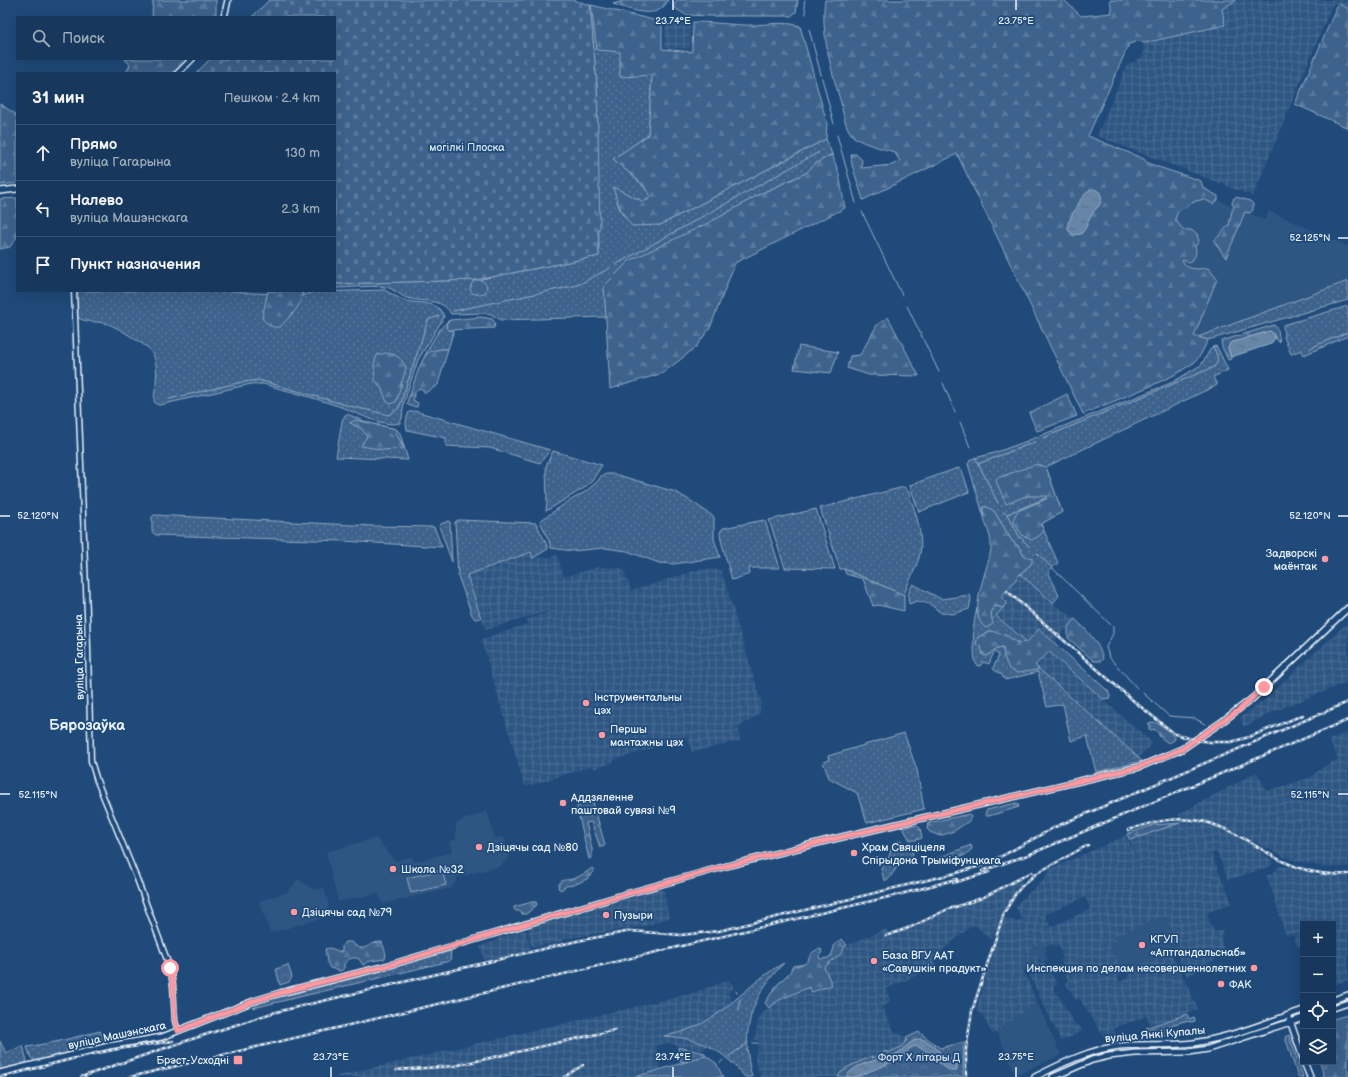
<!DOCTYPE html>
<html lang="ru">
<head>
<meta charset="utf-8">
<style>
  :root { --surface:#17385c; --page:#244365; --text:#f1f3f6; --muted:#9eacbb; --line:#365272 }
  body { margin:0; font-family:"Balsamiq Sans",sans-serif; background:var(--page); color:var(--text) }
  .controls { position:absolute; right:12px; bottom:12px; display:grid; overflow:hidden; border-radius:0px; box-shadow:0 4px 16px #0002 }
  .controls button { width:36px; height:36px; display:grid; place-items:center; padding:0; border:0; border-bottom:1px solid var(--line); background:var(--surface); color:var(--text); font:20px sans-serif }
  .stop { position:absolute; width:12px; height:12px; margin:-9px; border:3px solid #ff9aa2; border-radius:50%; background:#fff }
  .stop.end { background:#ff9aa2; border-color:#fff; box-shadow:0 1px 4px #0008 }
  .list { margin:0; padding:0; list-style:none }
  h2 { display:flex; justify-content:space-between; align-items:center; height:52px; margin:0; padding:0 16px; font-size:17px }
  h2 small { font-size:13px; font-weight:400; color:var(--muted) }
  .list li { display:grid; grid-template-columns:26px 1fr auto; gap:12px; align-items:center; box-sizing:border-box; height:56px; padding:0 16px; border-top:1px solid var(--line) }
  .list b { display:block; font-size:15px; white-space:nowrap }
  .list p { margin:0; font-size:13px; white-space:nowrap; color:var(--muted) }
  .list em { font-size:13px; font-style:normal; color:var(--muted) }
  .icon { flex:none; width:22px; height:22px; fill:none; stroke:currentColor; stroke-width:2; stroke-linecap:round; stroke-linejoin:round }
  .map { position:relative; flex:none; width:1348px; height:1077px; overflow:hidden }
  .search { position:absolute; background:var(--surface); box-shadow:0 4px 16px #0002; left:16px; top:16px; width:320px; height:44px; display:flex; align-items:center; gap:10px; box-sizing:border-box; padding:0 14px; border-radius:0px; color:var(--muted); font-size:15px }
  .panel { position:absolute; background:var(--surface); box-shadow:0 4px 16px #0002; left:16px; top:72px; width:320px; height:220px; border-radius:0px }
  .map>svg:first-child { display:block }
  .built { fill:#2e5683 }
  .industrial { fill:url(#industrial-grid); fill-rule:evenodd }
  .grass { fill:url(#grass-dots); stroke:#92aac2 }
  .forest { fill:url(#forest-firs); stroke:#92aac2 }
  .cemetery { fill:url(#cemetery-stones); stroke:#92aac2 }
  .park { fill:url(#park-crowns); stroke:#92aac2 }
  .garden { fill:#3c628c; stroke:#92aac2 }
  .water { fill:url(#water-ripples); stroke:#9ab0c7 }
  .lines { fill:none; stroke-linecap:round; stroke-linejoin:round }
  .stream { stroke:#9ab0c7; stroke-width:1 }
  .minor-casing { stroke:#e8f1f8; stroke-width:7 }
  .major-casing { stroke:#e8f1f8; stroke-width:8 }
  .minor { stroke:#1f4a7a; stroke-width:4 }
  .major { stroke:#1f4a7a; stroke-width:5 }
  .rail-casing { stroke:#e8f1f8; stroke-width:2.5 }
  .rail { stroke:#1f4a7a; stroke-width:1; stroke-dasharray:3; stroke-linecap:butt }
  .route { stroke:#ff9aa2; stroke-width:5 }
  .ticks { fill:none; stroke:#e8f1f8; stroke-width:1.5 }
  .poi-dot { fill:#ff9aa2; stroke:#1f4a7a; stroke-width:1.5 }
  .labels { text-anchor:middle; stroke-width:3.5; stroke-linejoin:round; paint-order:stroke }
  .park-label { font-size:11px; fill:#d7e3ed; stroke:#1f4a7a }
  .poi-label { font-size:11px; fill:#e8f1f8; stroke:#1f4a7a; text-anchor:start }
  .street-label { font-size:11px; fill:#e8f1f8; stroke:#1f4a7a }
  .district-label { font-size:15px; font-weight:bold; fill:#e8f1f8; stroke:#1f4a7a }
  .ticks-label { font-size:10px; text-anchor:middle; fill:#e8f1f8; stroke:#1f4a7a; stroke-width:3.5; stroke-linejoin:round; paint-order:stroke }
</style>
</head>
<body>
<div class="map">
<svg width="1348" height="1077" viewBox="0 0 1348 1077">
  <defs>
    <pattern id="industrial-grid" width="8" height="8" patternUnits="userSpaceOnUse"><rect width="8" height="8" fill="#2e5683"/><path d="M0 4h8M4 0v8" fill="none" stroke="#4c6f95"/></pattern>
    <pattern id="grass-dots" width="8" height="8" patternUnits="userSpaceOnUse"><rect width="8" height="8" fill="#3c628c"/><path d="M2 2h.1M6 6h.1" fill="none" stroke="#58799d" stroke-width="1.8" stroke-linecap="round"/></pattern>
    <pattern id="forest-firs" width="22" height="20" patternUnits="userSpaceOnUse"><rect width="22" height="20" fill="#3c628c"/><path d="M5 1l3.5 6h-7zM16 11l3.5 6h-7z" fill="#58799d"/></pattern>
    <pattern id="cemetery-stones" width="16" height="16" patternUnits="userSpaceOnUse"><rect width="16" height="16" fill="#3c628c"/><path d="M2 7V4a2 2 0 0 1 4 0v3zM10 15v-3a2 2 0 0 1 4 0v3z" fill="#58799d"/></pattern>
    <pattern id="park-crowns" width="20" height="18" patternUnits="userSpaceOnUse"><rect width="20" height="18" fill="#3c628c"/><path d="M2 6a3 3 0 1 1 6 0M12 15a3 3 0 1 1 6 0" fill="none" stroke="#58799d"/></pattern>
    <pattern id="water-ripples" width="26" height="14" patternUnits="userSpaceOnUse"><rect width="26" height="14" fill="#6685a7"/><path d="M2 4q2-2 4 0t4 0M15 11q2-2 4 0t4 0" fill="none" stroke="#596d82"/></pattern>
  </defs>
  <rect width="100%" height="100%" fill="#1f4a7a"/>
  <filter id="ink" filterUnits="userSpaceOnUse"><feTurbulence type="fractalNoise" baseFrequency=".025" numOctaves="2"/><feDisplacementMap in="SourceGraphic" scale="8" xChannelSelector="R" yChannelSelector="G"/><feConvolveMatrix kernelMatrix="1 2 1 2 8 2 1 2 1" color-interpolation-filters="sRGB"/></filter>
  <g filter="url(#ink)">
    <path class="built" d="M1085,144L1265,220L1269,211L1348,246V281L1198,337L1193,336Z
      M487,811L495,838L504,837L509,856L501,866L458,877L452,888L382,904L379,893L338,902L326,852L376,838L395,861L411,857L415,862L452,852L449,842L456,839V823Z
      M298,879L314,890L324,888L329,905L323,918L274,932H270L259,901L288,892Z
      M1164,916L1175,939L1172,940L1175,950L1123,973L1110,944L1117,941L1115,937Z
      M1043,941L1047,951L1045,952L1048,959L1042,963L1040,959H1038L1034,953H1032L1028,949Z
      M1037,1002L1061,1055L1016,1075L997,1033L998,1030Z"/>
    <path class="industrial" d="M1236,0H1348V8L1333,3L1253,196L1097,136L1127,65L1141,58L1145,49L1143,47L1144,43L1225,25L1222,9Z
      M666,22L691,24L690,49L664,48Z
      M531,552L534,558L552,557L557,555L564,577L597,567L623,568L631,591L700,569L721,570L762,704L760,706V714L739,727L740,741L692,752L688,738H686L685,736L678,740L614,760V762L594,769L592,766L525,787L481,639L528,624L526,620L561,607L486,630L467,575Z
      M1020,574L1053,603L1075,619L1054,643L1039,629L1027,642L996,616L1007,603L1001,597Z
      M1348,622V682L1270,713L1244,727L1240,718L1264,700Z
      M1048,652L1153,743L1138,758L1035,665Z
      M1348,732V867H1324L1286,858L1253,841L1251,844L1269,858L1272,862V866L1228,880L1217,852L1211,853L1232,903L1211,911L1208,913L1207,915L1214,932L1222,931L1223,936L1220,937L1225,952L1222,953V955L1187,977L1175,950L1172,940L1175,938L1164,916L1115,937L1117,941L1110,944L1123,974L1118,977L1119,982L1129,978V974L1135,971L1133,968L1170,952L1177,964L1198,1009L1151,1026L1147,1016L1114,1028L1116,1034L1118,1036L1104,1037L1079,998L1076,1000L1066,984L1068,980L1060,967L1063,965L1060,960L1063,959L1059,945L1053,946V944L1045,947L1043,942L1029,949L1032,953L1034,952L1040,963L1044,962L1058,985L1053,987L1076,1026L1079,1025L1081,1029L1083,1031L1061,1041L1036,989L1027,970H1023L1037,1002L998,1030L997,1033L992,1034L982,1014L976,1010L1004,917L1017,922L1022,919L1016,908L1019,902L1044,879L1050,869L1110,843L1126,835L1136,857L1130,840L1180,823L1179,814L1257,772L1267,791L1309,778L1323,767L1338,759L1329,740ZM1085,897L1090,909L1049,928L1050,925L1045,915Z
      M1278,866L1295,868L1316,875L1348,876V980L1333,985V924H1303V945L1297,947L1293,934L1286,936L1267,876L1277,870Z
      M1019,879L1023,884L1016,893L1003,913L991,940L974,924L933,958L936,967L886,989L891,1002L882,1007L894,1031L906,1038L907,1040L901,1047L887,1053L886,1052L873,1058L872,1056L841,1072L838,1077H761L755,1060L759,1041L755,1040L759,1016L779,1000L809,987L824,967L841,954L845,946L886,929L889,933L910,925L912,928L937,915L982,899Z
      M659,887L664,890L669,918L648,925L564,939L561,942L533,947L530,942L528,928Z
      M526,930L531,950L485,961L480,946L498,940V938Z
      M729,980L734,987L728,993L733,1003L713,1021L705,1049L702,1051L669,1043L656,1045L660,1069L635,1077H333L690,994Z"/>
    <path class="grass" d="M590,5L620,52L652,75L648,135L613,159L640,182L650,195L648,200L642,201L614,188L618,205L623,215L660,225L826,139L832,154L815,164L806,173L758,195L604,286L606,317L501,320L491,314L483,313L451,314C442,297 422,303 407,298C399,295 393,288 385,287C369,285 351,288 335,288V284L476,280L599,256L597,86Z
      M1348,281V300L1208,340L1198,337Z
      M384,290C391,293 399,299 406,301C420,304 439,300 444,317L418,360L404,402L402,418L400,423C382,428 352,410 335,405C312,397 287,391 263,384H251L160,405L156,404L154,401C155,384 162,360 147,347C136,340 124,331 111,325C101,320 86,324 77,317L76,291H233L253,293L303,295L314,292Z
      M1348,306V336L1304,355L1301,350L1291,354L1284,337L1283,325Z
      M451,320L447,322L449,330H454L448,349C438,348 428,352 423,360C427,351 441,322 451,320Z
      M1214,346L1217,347L1228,370L1213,377L1217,385L1046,467L1062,512L1041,524L1058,563L1048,571L1059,596L1053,603L1020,574L1032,563L1024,556L1019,547L1012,541L994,511L984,507L983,514L968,464L971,459L994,453L1027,441L1173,382L1201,365L1210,350Z
      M415,411L550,450L540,463L490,448L446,446V438L407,430L406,423L407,417L409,412Z
      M347,414L369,423L396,429L400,433L408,460L336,457L342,421L345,415Z
      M553,451L602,465L592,481L584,488L546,511L547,502L546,466Z
      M958,468L962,470L969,492L919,512L910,486V485Z
      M607,474H614L676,492L694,503L714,517V539L720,557L674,564L659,563L627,551L605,548L572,551L551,548L549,541L540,521L566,503L585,492L598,481L601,476Z
      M904,487C909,490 910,498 912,503C918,518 924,543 919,558C915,571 908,582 904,595L844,569H840L820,508Z
      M816,509L835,569L785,568L769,520Z
      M154,515L373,526L434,527L442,547L343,541L156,535L152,532V517Z
      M458,520L536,523L546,543L548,549L533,558L531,552L467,575L481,618L475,619L472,615L458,576L455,522Z
      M764,520L765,521L780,568H749L750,574L732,580L721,540L720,532L723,528Z
      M448,521L450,522L452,562L439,526L441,524Z
      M913,584L941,599L970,595L971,599L969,609L953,614L941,613L930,604L917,601L909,604C907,596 909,590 913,584Z
      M996,606L1003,608L996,616L1027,642L1018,643L1004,634L978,637L976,644L981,647L987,656C992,652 996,647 1003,647L1004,657L1037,670L1038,668L1142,761L1096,772L1087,736L1071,741L1063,704L1047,707L1038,672L1005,680L1001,674L994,670L993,668L999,655L994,652L989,664L983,662L980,666L977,665L975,662C973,641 972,628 977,608V614L992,620C991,614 990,611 996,606Z
      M904,733L917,770L924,809L867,823L857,793L829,778L823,762L829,760L828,756Z
      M916,825L920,828L922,838L916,840H910L904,830L907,827Z
      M900,840L912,850L913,856L908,860L900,863L888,880H884L881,869L889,857L892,846Z
      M451,951L450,961L253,1008L261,1002L305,990L378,972Z
      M784,963C751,996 740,1031 752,1077H745C722,1049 701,1038 664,1036C681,1033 698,1027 713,1017C738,1000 756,978 784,963Z
      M1187,1014L1189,1019L1194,1017L1195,1021L1192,1022L1185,1021L1171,1025L1172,1035L1152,1037L1156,1036L1154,1028L1148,1030L1146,1028Z
      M100,1031L105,1040V1044L35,1061L31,1058L27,1047L60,1041Z
      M1289,1035L1303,1077H1298L1285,1037Z
      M0,1041L6,1053L23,1046L27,1061L23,1064L0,1071Z
      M1205,1044V1046C1173,1053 1139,1047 1107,1054V1052L1117,1051L1190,1047Z
      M678,1047L705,1053V1056L681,1062L680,1060Z"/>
    <path class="forest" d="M153,0H216V17H152Z
      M644,0H668C658,22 630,9 613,4L623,1Z
      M677,0H798L796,12L791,16H710L686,15L673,7Z
      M825,0H1064L1081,16L1112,13L1110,0H1236L1222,9L1225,25L1144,43L1139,41L1129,44L1088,136L1144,159L1146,162C1164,170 1182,174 1201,181L1203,188L1218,196V200L1213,204L1204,199L1196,201L1178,211L1175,219L1183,230H1191L1197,234L1199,242L1195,246C1197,254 1196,257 1189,262L1183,260L1182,261C1188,271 1198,269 1208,268L1217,279L1194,336L1208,340L1201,354L1195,362L1176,374L1153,385L1083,414L957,154L863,200L852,165L851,154H856L862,160L861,168L892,165L900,161L894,152C885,149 858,143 852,135C845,127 843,113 841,103C832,72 820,32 825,0Z
      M1338,4L1348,8V128L1295,104Z
      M591,5L662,22V49L692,52L693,22C710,22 726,24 743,25C762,26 782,20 800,26L827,123L826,139L660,225L632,226C621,213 618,204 613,187L642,201L648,200L650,194L640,182L613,159L648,135L652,75L620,77V52L597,50Z
      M125,59H187L173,73H126L130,65Z
      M0,104L17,115V183L0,185Z
      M832,154L839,174L845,208L735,263L710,328L695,348L663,373L610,389L604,286L629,261L716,219L758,195L806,173L815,164Z
      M1236,197L1250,201L1253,204V210L1250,213L1245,212L1226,258L1214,241L1229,225L1232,211L1234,207L1232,203L1234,198Z
      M17,198V237L10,247L0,249V199Z
      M476,280C481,279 485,282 487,286L486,292L480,295L472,293L470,290L472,283Z
      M268,291H303C303,306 289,317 280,327C270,328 268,325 262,318Z
      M481,317L492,319L495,323L494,328L449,330L446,328L447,322L451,320Z
      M888,317L919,376L869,375L847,368L850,356L860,355L877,325Z
      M1274,325L1278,330L1280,343C1275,340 1275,334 1270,331L1231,343L1228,348L1231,359L1228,360L1222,347L1221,341Z
      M799,346L838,352L831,373L794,369Z
      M442,349H448L438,385L425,393L421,388C415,389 414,395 413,400L418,403L417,407L410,406L407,404L408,399C413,388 419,362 427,354C431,350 437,350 442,349Z
      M386,353C397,355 401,357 406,368L396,402L390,404L386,400L382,389L375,380L374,364L377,355Z
      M1067,394L1077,416L1037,431L1029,413Z
      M356,420L396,429V433L404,448L385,450L361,446L367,436L362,429L350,423Z
      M1037,464L1046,467L1062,512L1041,524L1044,531L1039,536L1032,540L1023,536L1013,521L1015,515L1018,511L1046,499L1047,496H1026L1006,504L996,481L997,478Z
      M983,507H987L994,511L1012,541L1019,547L1024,556L1032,558V563L1020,574L1001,597L1007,602L1003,608L996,606C988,611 992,617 993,624L986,628C967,617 986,572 990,555C995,535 982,525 983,507Z
      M844,569L904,595V611L878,605L873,606L863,579L846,574Z
      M1075,619C1086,629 1100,644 1103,659L1101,661H1094L1068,638V627Z
      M1039,629L1108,691L1110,696V698L1103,699L1049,652L1035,665L1038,668L1037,670L1017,673L1009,669L1004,657L1003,647C996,647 992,652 987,656L983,655L981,647L976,644L978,637L990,631L1004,634L1018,643L1027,642Z
      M1152,722C1160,723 1172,732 1175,739L1173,741L1168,743L1159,736V734L1154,729L1151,730L1149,729V723Z
      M578,799H584L593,802L605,845L603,847H600L591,822L586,823L592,849V858L589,859L577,808Z
      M1016,803L1018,804L1019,807L989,816H986L985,814L987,810Z
      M969,814L971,817L969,821L954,831L940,836L930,832L927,829L928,823Z
      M1180,823L1130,840L1127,834L1153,825Z
      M971,845L972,849L965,855L941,864L936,862V859Z
      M592,868L594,870L593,873L587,879L574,885L566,886L561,890L558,888C561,876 566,882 575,878C581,876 587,872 592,868Z
      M532,902H536L537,905L526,914H522L520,911H516L514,909V907Z
      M842,939L847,945L845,946L841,954L824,967L832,985L812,992L809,987L779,1000L769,1008L765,1003L776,986L790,972L793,966C796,965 801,965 804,964C812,960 807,951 821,949L822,952L819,956L820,959L828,958L832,954L835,944Z
      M345,942H351C366,956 367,941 382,942L386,954L385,959L370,961L363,965L359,959C354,956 347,959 344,964V968L341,971L330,968L327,962L325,949C333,946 335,952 342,952V946Z
      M1348,1015V1077H1324L1320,1062H1333V1019Z"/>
    <path class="cemetery" d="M269,0H573L590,5L597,86L600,227L598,231L599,256L476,280L335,284V73H196L210,59H335V17H252Z"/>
    <path class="park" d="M288,965L292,977L289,982L280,985L276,969Z
      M919,1032L940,1048L964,1042L963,1077H838L841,1072L847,1069L846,1068L872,1056L873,1058L886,1051L887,1053L901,1047L907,1040L906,1038Z"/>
    <path class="garden" d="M442,870L446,885L411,893L407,878Z
      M706,1056L716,1063L723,1077H635Z"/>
    <path class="water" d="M1090,189C1099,188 1104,195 1100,204C1098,208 1094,210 1092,214C1088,221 1087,228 1081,234L1073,235L1068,230V223L1081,199Z
      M1270,331L1273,333L1275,338L1271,344L1231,357L1228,348L1230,343Z
      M920,1039C930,1040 936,1049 943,1055C948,1059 956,1059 958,1065L956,1071H950L919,1047L915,1046L909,1049L904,1056L890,1063L856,1077H846C855,1061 881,1061 896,1054C905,1050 909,1040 920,1039Z"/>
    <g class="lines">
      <path class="stream" d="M805,0L804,3L806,14
        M809,29L834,124
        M837,135L856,203
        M862,212L902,295
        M615,265L819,152
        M907,306L939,372
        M453,311L578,285L610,268
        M1310,348L1348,332
        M943,383L955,412
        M283,387L350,406L389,415L399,408L428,320L439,316
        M169,399L242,382L259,380L280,386
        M960,422L970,447
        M1043,438L1214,367C1220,361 1217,355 1214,348
        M975,457L998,503
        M978,464L1035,442
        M1003,512L1007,514L1019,536L1030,547
        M1007,514L1046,498
        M1037,553L1113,627V634L1106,647L1109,657L1137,688
        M1143,693L1169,716L1194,718L1205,724
        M736,991L737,993
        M739,1011L740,999
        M753,1043H758
        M728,1057L748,1043
        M720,1063L723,1060"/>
      <g class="minor-casing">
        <path id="minor" d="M74,291L87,613L91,761L97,781L137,879L170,968L173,985L175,1021L178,1031"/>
      </g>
      <g class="major-casing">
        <path id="major" d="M224,17L228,0
          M178,73L192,59
          M0,191L17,189
          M1333,1000L1348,995
          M1333,1008L1348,1003
          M1288,1015L1303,1058
          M1304,1062L1310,1077
          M0,1073L109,1046L162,1037L254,1001L280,993L390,965L626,894L723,867L825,841L1139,767L1182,749L1223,721L1253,698L1348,608
          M1035,1077C1061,1064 1090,1049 1120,1046C1146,1043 1173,1047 1199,1042C1234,1036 1269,1022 1303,1010
          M1053,1077L1092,1060L1109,1056L1135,1053L1189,1052L1208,1049L1303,1018"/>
      </g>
      <use href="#minor" class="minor"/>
      <use href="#major" class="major"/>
      <g class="rail-casing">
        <path id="rail" d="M1007,591L1136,703L1175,734L1195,740L1210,742H1231L1249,737L1303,715
          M1128,830C1155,821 1180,815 1209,823C1236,831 1257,848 1282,861C1303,871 1326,876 1348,874
          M982,871L1028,855L1348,720
          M953,883L989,872
          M886,936L911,927L946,910L982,898L1032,872
          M396,1070L454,1066L615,1030
          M1,1077L88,1055L118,1049L173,1041
          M81,1077L177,1044L272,1013L577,941L631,931L681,935L719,931L956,873L983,865L1000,857L1055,827L1348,702
          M130,1077L901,894L957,879
          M564,1077L583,1065
          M966,1077V1049L972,1011L1004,913L1016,893L1023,885L1037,873L1088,845"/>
      </g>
      <use href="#rail" class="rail"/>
    </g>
  </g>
  <g class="lines" filter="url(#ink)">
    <path class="route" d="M170,968L173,984L175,1021L178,1031L254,1001L290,990L390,965L626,894L723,867L825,841L1139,767L1182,749L1239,710L1264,687"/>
  </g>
  <path class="ticks" d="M673,0V10M1016,0V10M1338,238H1348M0,516H10M1338,516H1348M0,794H10M1338,794H1348M331,1067V1077M673,1067V1077M1016,1067V1077"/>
  <g class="poi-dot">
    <circle cx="1325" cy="559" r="4"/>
    <circle cx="586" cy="703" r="4"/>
    <circle cx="602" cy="735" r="4"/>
    <circle cx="563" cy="803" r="4"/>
    <circle cx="479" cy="847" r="4"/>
    <circle cx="854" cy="853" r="4"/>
    <circle cx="393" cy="869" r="4"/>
    <circle cx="294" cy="912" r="4"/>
    <circle cx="606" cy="915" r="4"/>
    <circle cx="1142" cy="945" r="4"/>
    <circle cx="874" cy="961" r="4"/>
    <circle cx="1254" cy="968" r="4"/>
    <circle cx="1221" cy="984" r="4"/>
    <rect x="233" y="1055" width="10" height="10" rx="2"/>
  </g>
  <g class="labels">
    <g class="park-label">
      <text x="467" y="151">могілкі Плоска</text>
      <text x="919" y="1061">Форт X літары Д</text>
    </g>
    <g class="poi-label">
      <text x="1317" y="557" text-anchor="end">Задворскі<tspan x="1317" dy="13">маёнтак</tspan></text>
      <text x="594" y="701">Інструментальны<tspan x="594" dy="13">цэх</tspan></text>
      <text x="610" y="733">Першы<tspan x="610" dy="13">мантажны цэх</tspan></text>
      <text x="571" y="801">Аддзяленне<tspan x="571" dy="13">паштовай сувязі №9</tspan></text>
      <text x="487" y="851">Дзіцячы сад №80</text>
      <text x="862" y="851">Храм Свяціцеля<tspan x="862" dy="13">Спірыдона Трыміфунцкага</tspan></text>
      <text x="401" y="873">Школа №32</text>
      <text x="302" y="916">Дзіцячы сад №79</text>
      <text x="614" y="919">Пузыри</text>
      <text x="1150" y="943">КГУП<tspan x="1150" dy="13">«Аптгандальснаб»</tspan></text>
      <text x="882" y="959">База ВГУ ААТ<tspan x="882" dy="13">«Савушкін прадукт»</tspan></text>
      <text x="1246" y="972" text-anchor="end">Инспекция по делам несовершеннолетних</text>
      <text x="1229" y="988">ФАК</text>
      <text x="229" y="1064" text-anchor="end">Брэст-Усходні</text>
    </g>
    <g class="street-label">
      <text transform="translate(79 657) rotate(-91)" y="4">вуліца Гагарына</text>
      <text transform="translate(1155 1034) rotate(-5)" y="4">вуліца Янкі Купалы</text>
      <text transform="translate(117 1035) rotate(-12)" y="4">вуліца Машэнскага</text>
    </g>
    <g class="district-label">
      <text x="87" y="730">Бярозаўка</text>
    </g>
  </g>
  <g class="ticks-label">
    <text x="673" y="24">23.74°E</text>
    <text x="1016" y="24">23.75°E</text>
    <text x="1310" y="241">52.125°N</text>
    <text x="38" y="519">52.120°N</text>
    <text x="1310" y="519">52.120°N</text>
    <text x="38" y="798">52.115°N</text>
    <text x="1310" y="798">52.115°N</text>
    <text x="331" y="1060">23.73°E</text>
    <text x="673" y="1060">23.74°E</text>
    <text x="1016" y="1060">23.75°E</text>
  </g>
</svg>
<div class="controls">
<button>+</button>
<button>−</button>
<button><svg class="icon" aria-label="locate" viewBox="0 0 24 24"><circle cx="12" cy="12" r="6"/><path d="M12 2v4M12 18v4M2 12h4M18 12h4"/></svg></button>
<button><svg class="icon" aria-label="layers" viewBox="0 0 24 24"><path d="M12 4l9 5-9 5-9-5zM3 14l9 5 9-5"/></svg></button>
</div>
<div class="stop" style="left:170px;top:968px"></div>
<div class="stop end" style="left:1264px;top:687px"></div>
<div class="search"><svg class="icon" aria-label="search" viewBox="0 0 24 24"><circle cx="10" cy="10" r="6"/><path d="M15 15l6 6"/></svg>Поиск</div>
<section class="panel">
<h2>31 мин<small>Пешком · 2.4 km</small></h2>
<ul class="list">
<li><svg class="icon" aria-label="ahead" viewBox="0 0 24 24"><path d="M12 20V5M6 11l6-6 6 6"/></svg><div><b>Прямо</b><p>вуліца Гагарына</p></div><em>130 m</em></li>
<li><svg class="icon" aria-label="left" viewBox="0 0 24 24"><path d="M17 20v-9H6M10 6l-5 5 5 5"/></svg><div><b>Налево</b><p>вуліца Машэнскага</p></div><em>2.3 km</em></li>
<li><svg class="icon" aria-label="arrive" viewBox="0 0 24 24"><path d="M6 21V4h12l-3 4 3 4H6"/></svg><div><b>Пункт назначения</b></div></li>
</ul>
</section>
</div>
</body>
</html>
